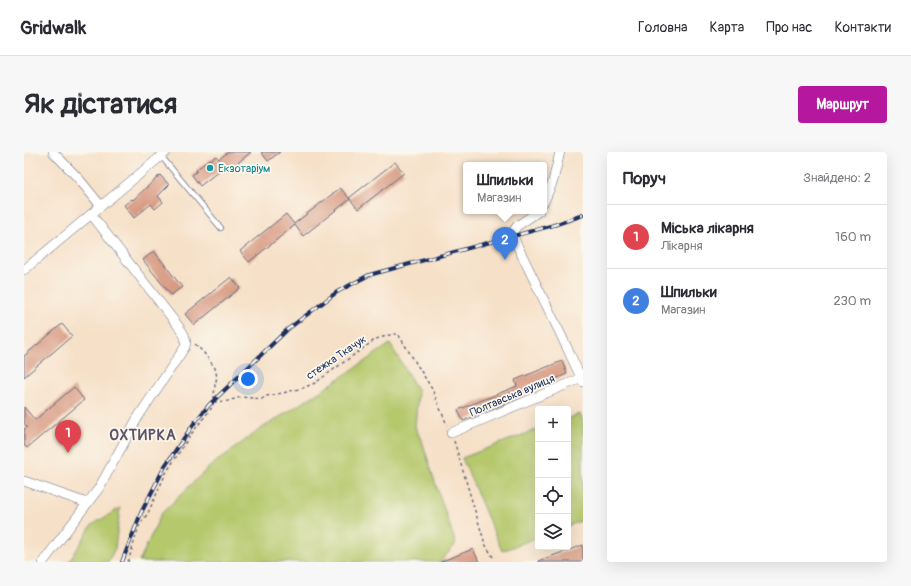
<!DOCTYPE html>
<html lang="uk">
<head>
<meta charset="utf-8">
<style>
  :root { --surface:#fff; --page:#f7f7f7; --text:#2b2b33; --muted:#7c7c81; --line:#e1e1e2; --accent:#b5179e }
  body { margin:0; font-family:Pangolin,sans-serif; background:var(--page); color:var(--text) }
  .controls { position:absolute; right:12px; bottom:12px; display:grid; overflow:hidden; border-radius:4px; box-shadow:0 4px 16px #0002 }
  .controls button { width:36px; height:36px; display:grid; place-items:center; padding:0; border:0; border-bottom:1px solid var(--line); background:var(--surface); color:var(--text); font:20px sans-serif }
  .you { position:absolute; left:224px; top:227px; width:14px; height:14px; margin:-10px; border:3px solid #fff; border-radius:50%; background:#1a73e8; box-shadow:0 0 0 6px #1a73e833 }
  .badge { display:grid; place-items:center; width:26px; height:26px; border-radius:50%; background:var(--accent); color:#fff; font-size:13px; font-weight:700 }
  .pin { position:absolute; translate:-50% -33px; filter:drop-shadow(0 1px 2px #0008) }
  .pin::after { content:''; position:absolute; top:21px; width:14px; height:12px; background:inherit; clip-path:polygon(0 0,100% 0,50% 100%) }
  .popup { position:absolute; left:439px; top:10px; width:84px; height:52px; box-sizing:border-box; display:grid; place-content:center; border-radius:4px; background:var(--surface); filter:drop-shadow(0 1px 3px #0005); font-size:13px; white-space:nowrap; color:var(--muted) }
  .popup b { font-size:15px; color:var(--text) }
  .popup::after { content:''; position:absolute; left:50%; top:100%; margin-left:-8px; border:8px solid transparent; border-top-color:var(--surface) }
  .list { margin:0; padding:0; list-style:none }
  h2 { display:flex; justify-content:space-between; align-items:center; height:52px; margin:0; padding:0 16px; font-size:17px }
  h2 small { font-size:13px; font-weight:400; color:var(--muted) }
  .list li { display:grid; grid-template-columns:26px 1fr auto; gap:12px; align-items:center; box-sizing:border-box; height:64px; padding:0 16px; border-top:1px solid var(--line) }
  .list b { display:block; font-size:15px; white-space:nowrap }
  .list p { margin:0; font-size:13px; white-space:nowrap; color:var(--muted) }
  .list em { font-size:13px; font-style:normal; color:var(--muted) }
  .icon { flex:none; width:22px; height:22px; fill:none; stroke:currentColor; stroke-width:2; stroke-linecap:round; stroke-linejoin:round }
  .map { position:relative; flex:none; width:559px; height:410px; overflow:hidden; border-radius:4px }
  header { display:flex; align-items:center; gap:24px; box-sizing:border-box; height:56px; padding:0 20px; background:var(--surface); border-bottom:1px solid var(--line) }
  header strong { font-size:19px }
  nav { display:flex; gap:22px; margin-inline-start:auto; font-size:14px }
  .intro { display:flex; align-items:center; justify-content:space-between; box-sizing:border-box; height:96px; padding:0 24px }
  h1 { margin:0; font-size:28px }
  .button { padding:10px 18px; border-radius:4px; background:var(--accent); color:#fff; font-size:14px; font-weight:700 }
  main { display:flex; gap:24px; padding:0 24px }
  aside { flex:1; background:var(--surface); border-radius:4px; box-shadow:0 4px 16px #0002 }
  .map>svg:first-child { display:block }
  .green { fill:#b5c86c; stroke:#687c65 }
  .building { fill:#d79981 }
  .lines { fill:none; stroke-linecap:round; stroke-linejoin:round }
  .service-casing { stroke:#686d83; stroke-width:6 }
  .minor-casing { stroke:#686d83; stroke-width:10 }
  .path { stroke:#686d83; stroke-width:1.5; stroke-dasharray:3 3; stroke-linecap:butt }
  .service { stroke:#fff; stroke-width:4.5 }
  .minor { stroke:#fff; stroke-width:9 }
  .rail-casing { stroke:#1b2f5e; stroke-width:4 }
  .rail { stroke:#fbf7ec; stroke-width:2.5; stroke-dasharray:8; stroke-linecap:butt }
  .culture-dot { fill:#0f9aa8; stroke:#fbf7ec; stroke-width:1.5 }
  .labels { text-anchor:middle; stroke-width:3.5; stroke-linejoin:round; paint-order:stroke }
  .culture-label { font-size:11px; fill:#0d838f; stroke:#fbf7ec; text-anchor:start }
  .street-label { font-size:11px; fill:#1b2f5e; stroke:#fbf7ec }
  .district-label { font-size:15px; font-weight:bold; letter-spacing:1px; fill:#5d546a; stroke:#fbf7ec }
</style>
</head>
<body>
<header>
<strong>Gridwalk</strong>
<nav><a>Головна</a><a>Карта</a><a>Про нас</a><a>Контакти</a></nav>
</header>
<div class="intro"><h1>Як дістатися</h1><a class="button">Маршрут</a></div>
<main>
<div class="map">
<svg width="559" height="410" viewBox="0 0 559 410">
  <rect width="100%" height="100%" fill="#fbf7ec"/>
  <filter id="ink" filterUnits="userSpaceOnUse"><feTurbulence type="fractalNoise" baseFrequency=".025" numOctaves="2"/><feDisplacementMap in="SourceGraphic" scale="8" xChannelSelector="R" yChannelSelector="G"/><feConvolveMatrix kernelMatrix="1 2 1 2 8 2 1 2 1" color-interpolation-filters="sRGB"/></filter>
  <filter id="wash" filterUnits="userSpaceOnUse"><feTurbulence type="fractalNoise" baseFrequency=".012" numOctaves="4" result="noise"/><feDisplacementMap in="SourceGraphic" scale="16" xChannelSelector="R" yChannelSelector="G"/><feGaussianBlur stdDeviation="0.9" result="paint"/><feColorMatrix in="noise" values="0 0 0 0 0 0 0 0 0 0 0 0 0 0 0 0 0 1.4 0 .05"/><feComposite in="paint" operator="in"/></filter>
  <g filter="url(#wash)">
    <rect width="100%" height="100%" fill="#f6e0c7"/>
    <path class="green" d="M366,192L394,239L391,275L399,292L410,327L432,392L416,410H115L137,362L184,316L235,278L300,237Z
      M556,262L559,270V368L544,374V266Z
      M514,277V385L478,399L438,306Z
      M96,356L91,396L84,410H45L68,373Z"/>
    <g id="blocks">
      <path class="building" d="M204,0H227L204,19L200,15L176,34L168,23L173,19L172,18L186,7L187,8L192,4L195,7Z
        M237,0H256L244,9Z
        M371,10L380,21L334,57L325,46Z
        M136,23L145,33L134,44L139,50L131,57L127,52L110,66L100,53L108,47L109,48Z
        M316,36L326,47L279,84L271,73L225,110L216,99L262,62L270,72Z
        M130,99L158,135L147,143L119,108Z
        M207,125L216,136L170,173L161,162Z
        M38,172L48,184L0,225V204Z
        M538,209L543,222L496,242L497,245L439,269L434,258L493,234L491,228Z
        M50,235L60,248L3,296L0,293V277L3,275L0,271V255L11,268Z
        M559,393V409L556,410H514V409Z
        M449,397L455,410H416Z"/>
    </g>
  </g>
  <g filter="url(#ink)">
    <use href="#blocks" fill-opacity="0" stroke="#686d83" stroke-width="1"/>
    <g class="lines">
      <g class="service-casing">
        <path id="service" d="M137,4L197,76"/>
      </g>
      <g class="minor-casing">
        <path id="minor" d="M29,0L55,27L77,54
          M520,50L529,29L536,0
          M515,59L493,74L488,81L492,91L537,183L559,230
          M0,118L142,0
          M427,281L558,226
          M0,329L63,351
          M19,410L75,336L114,265L161,195C163,186 160,182 155,175L67,62"/>
      </g>
      <path class="path" d="M190,250L204,249L217,245L238,247L242,244L259,241L279,236L291,231L352,187L369,182H374L408,237L423,273
        M430,289L461,392L469,405
        M104,410L115,374L124,361L142,321L165,285L189,254L191,233L193,225L191,216L180,201L170,191"/>
      <use href="#service" class="service"/>
      <use href="#minor" class="minor"/>
      <g class="rail-casing">
        <path id="rail" d="M98,410L117,361L141,314L171,270L185,253L264,177L313,140L345,123L530,73L559,63"/>
      </g>
      <use href="#rail" class="rail"/>
    </g>
  </g>
  <circle class="culture-dot" cx="186" cy="16" r="4"/>
  <g class="labels">
    <g class="culture-label">
      <text x="194" y="20">Екзотаріум</text>
    </g>
    <g class="street-label">
      <text transform="translate(312 205) rotate(-34)" y="4">стежка Ткачук</text>
      <text transform="translate(488 243) rotate(-23)" y="4">Полтавська вулиця</text>
    </g>
    <g class="district-label">
      <text x="119" y="288">ОХТИРКА</text>
    </g>
  </g>
</svg>
<div class="controls">
<button>+</button>
<button>−</button>
<button><svg class="icon" aria-label="locate" viewBox="0 0 24 24"><circle cx="12" cy="12" r="6"/><path d="M12 2v4M12 18v4M2 12h4M18 12h4"/></svg></button>
<button><svg class="icon" aria-label="layers" viewBox="0 0 24 24"><path d="M12 4l9 5-9 5-9-5zM3 14l9 5 9-5"/></svg></button>
</div>
<div class="you"></div>
<div class="pin badge" style="left:44px;top:301px;background:#e0444e">1</div>
<div class="pin badge" style="left:481px;top:108px;background:#3f7fe0">2</div>
<div class="popup"><b>Шпильки</b>Магазин</div>
</div>
<aside>
<h2>Поруч<small>Знайдено: 2</small></h2>
<ul class="list">
<li><span class="badge" style="background:#e0444e">1</span><div><b>Міська лікарня</b><p>Лікарня</p></div><em>160 m</em></li>
<li><span class="badge" style="background:#3f7fe0">2</span><div><b>Шпильки</b><p>Магазин</p></div><em>230 m</em></li>
</ul>
</aside>
</main>
</body>
</html>
